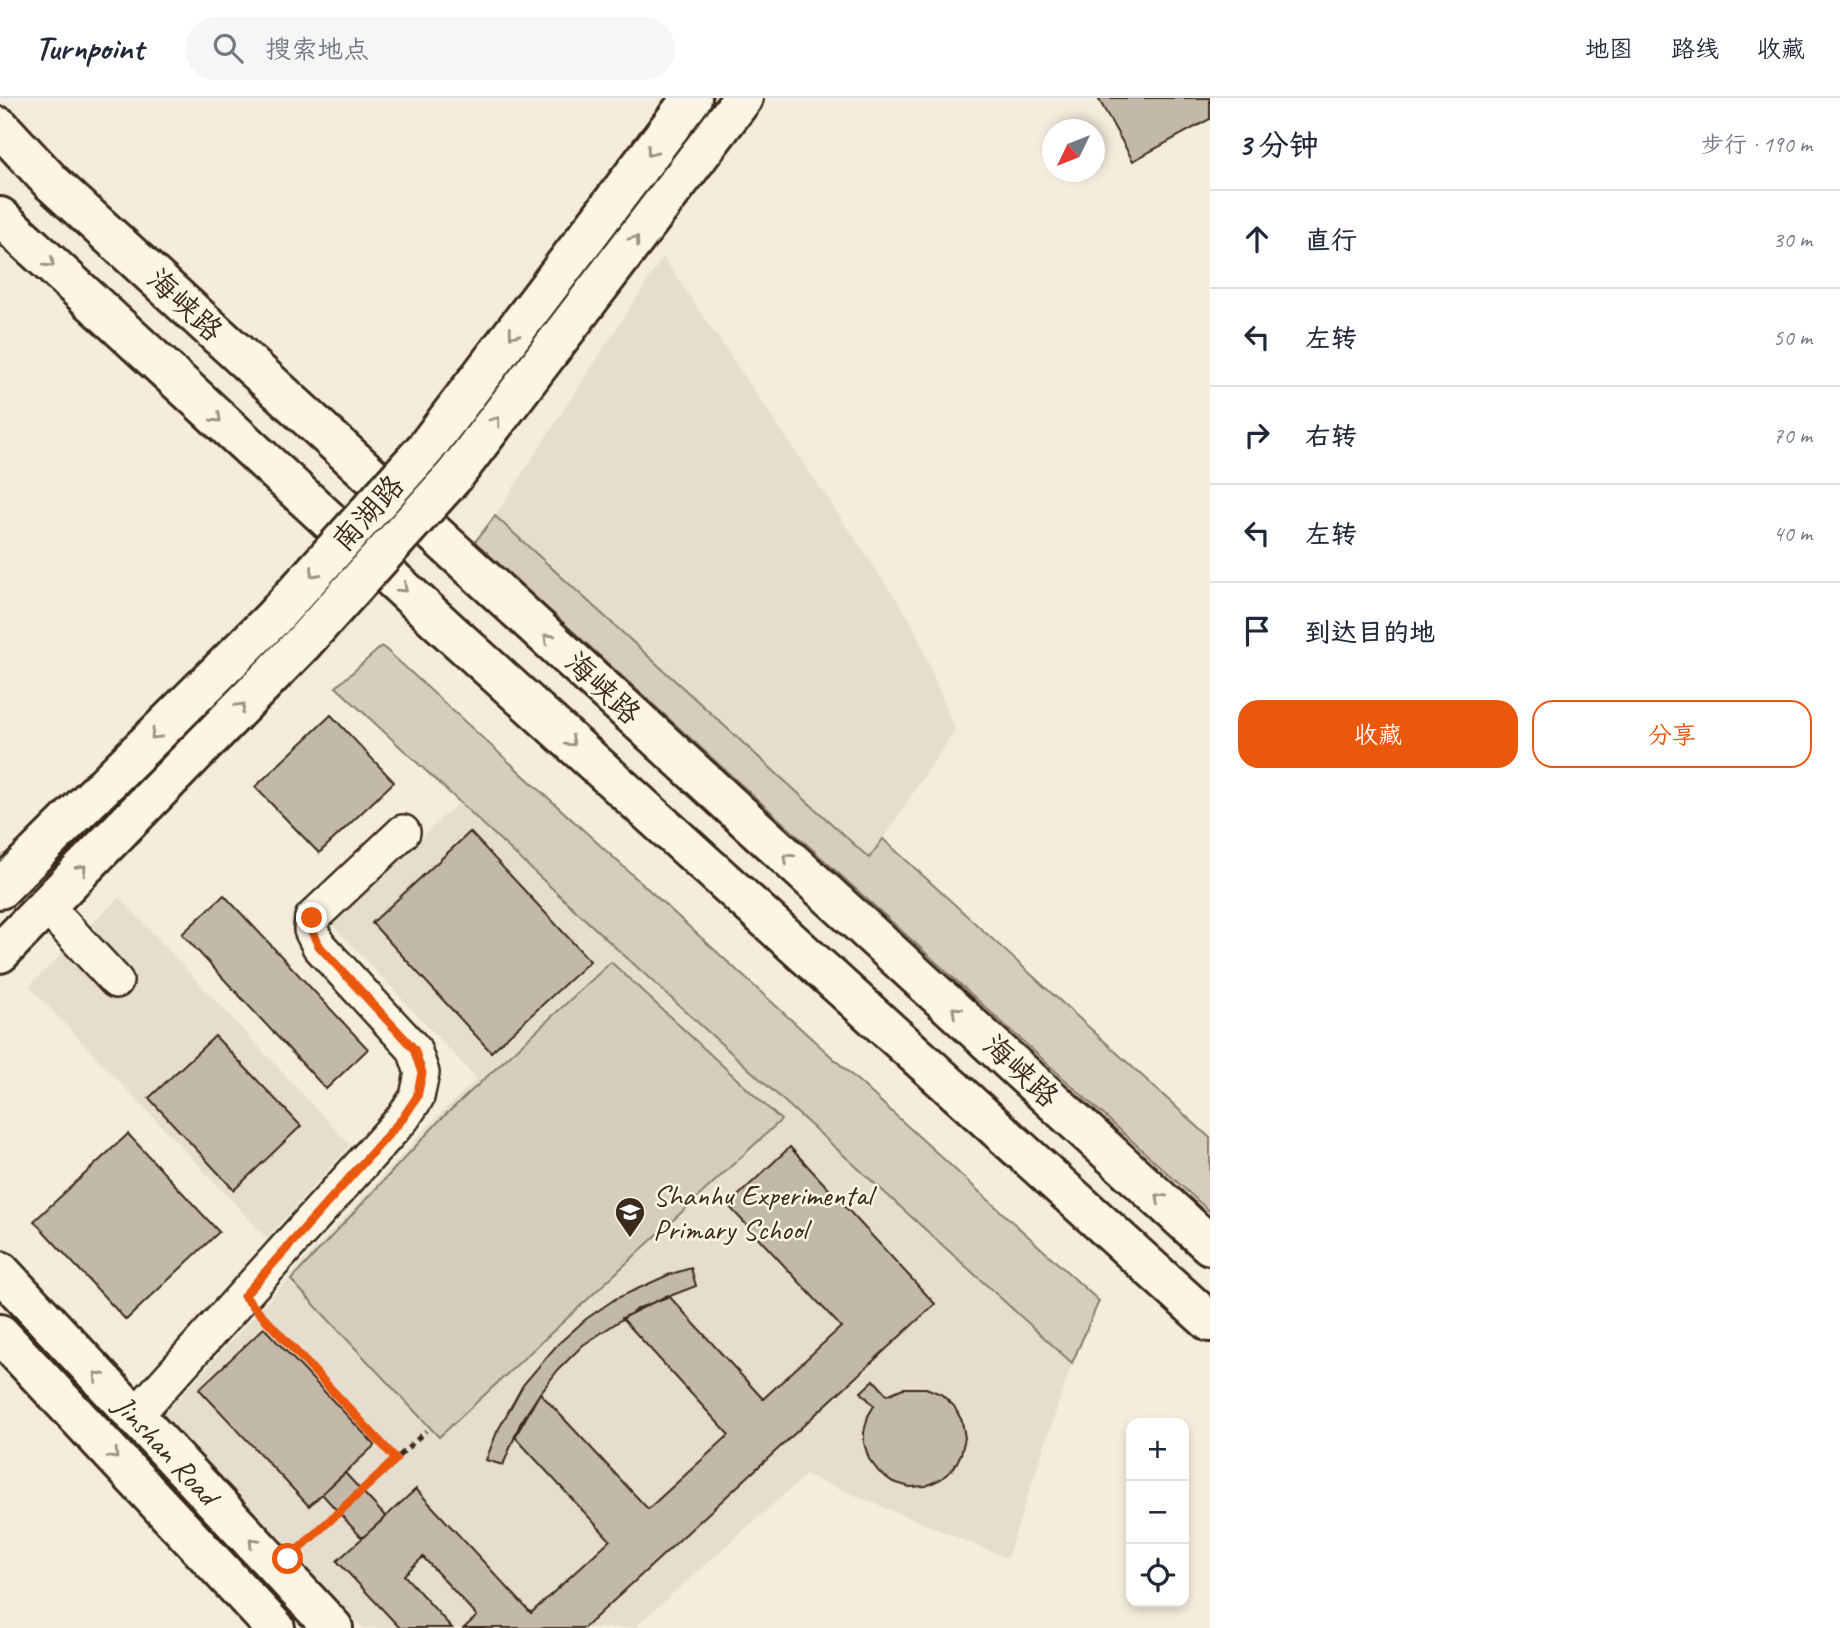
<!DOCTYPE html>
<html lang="zh">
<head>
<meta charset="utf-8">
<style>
  :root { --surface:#fff; --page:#f6f6f7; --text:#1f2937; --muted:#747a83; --line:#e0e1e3; --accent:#ea580c }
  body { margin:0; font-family:Caveat,"LXGW WenKai TC",sans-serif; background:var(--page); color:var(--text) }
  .controls { position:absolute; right:21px; bottom:21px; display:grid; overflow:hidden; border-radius:14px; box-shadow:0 4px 10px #0003 }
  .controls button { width:63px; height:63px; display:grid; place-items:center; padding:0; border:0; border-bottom:2px solid var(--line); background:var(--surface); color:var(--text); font:35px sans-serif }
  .compass { position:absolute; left:1042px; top:21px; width:63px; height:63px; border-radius:50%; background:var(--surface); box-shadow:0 4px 10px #0003; rotate:227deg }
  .stop { position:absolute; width:21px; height:21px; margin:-16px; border:5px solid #ea580c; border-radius:50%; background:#fff }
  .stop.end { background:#ea580c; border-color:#fff; box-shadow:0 2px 7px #0008 }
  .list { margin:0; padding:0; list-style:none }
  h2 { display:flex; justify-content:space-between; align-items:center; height:91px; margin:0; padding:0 28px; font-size:30px }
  h2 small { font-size:23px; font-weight:400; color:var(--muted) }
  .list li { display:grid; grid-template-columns:46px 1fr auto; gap:21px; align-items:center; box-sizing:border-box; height:98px; padding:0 28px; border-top:2px solid var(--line) }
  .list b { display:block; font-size:26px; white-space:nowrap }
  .list em { font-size:23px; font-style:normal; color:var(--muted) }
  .actions { display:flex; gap:14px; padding:21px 28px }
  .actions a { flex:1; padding:16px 0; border:2px solid var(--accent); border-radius:21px; text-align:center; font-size:24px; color:var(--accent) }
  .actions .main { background:var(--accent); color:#fff }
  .icon { flex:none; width:38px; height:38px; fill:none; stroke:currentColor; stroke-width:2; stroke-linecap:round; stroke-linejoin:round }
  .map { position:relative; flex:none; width:1210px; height:1530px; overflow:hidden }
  header { display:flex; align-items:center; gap:42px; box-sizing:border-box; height:98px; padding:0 35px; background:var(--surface); border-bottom:2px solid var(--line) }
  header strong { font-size:33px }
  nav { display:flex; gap:38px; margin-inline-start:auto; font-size:24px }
  .search { width:490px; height:63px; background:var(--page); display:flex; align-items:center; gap:18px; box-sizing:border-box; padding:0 24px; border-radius:38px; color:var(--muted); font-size:26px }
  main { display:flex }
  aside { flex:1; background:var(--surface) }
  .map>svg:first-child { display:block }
  .built { fill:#e5ddce }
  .green { fill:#d6cdbd; stroke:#887c6e; stroke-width:2 }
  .building { fill:#c3b9aa; stroke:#3b2a1e; stroke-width:2 }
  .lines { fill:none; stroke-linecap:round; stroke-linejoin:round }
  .minor-casing { stroke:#3b2a1e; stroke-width:38 }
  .major-casing { stroke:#3b2a1e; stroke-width:44 }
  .highway-casing { stroke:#3b2a1e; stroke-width:44 }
  .path { stroke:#3b2a1e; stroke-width:4.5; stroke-dasharray:7 5; stroke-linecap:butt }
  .minor { stroke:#fcf5e5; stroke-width:33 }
  .major { stroke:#fcf5e5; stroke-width:38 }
  .highway { stroke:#fcf5e5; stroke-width:38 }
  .major-bridge-casing { stroke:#3b2a1e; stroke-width:44; stroke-linecap:butt }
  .major-bridge { stroke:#fcf5e5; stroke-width:38 }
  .oneway { stroke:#9c9082 }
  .route { stroke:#ea580c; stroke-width:9 }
  .labels { text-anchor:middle; stroke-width:5; stroke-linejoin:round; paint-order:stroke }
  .street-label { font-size:30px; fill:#3b2a1e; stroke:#fcf5e5 }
  .poi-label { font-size:30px; fill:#3b2a1e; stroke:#fcf5e5; text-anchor:start }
</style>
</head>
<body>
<header>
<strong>Turnpoint</strong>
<div class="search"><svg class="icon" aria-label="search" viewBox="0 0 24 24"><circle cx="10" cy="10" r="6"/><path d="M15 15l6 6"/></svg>搜索地点</div>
<nav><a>地图</a><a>路线</a><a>收藏</a></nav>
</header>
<main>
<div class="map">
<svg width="1210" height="1530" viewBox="0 0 1210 1530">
  <rect width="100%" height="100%" fill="#f4eddd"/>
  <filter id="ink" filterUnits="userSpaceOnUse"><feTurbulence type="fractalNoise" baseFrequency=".0143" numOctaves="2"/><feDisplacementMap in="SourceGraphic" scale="14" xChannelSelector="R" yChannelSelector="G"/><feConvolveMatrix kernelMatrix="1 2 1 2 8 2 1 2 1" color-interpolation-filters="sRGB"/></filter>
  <g filter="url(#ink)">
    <path class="built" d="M663,159L913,526L955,632L870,760L495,418Z
      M459,704L616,850L1072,1265L1007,1460L806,1377L634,1530H363L164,1316L438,1018L477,981L330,824Z
      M119,799L350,1047L267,1140L29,888Z"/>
    <path class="green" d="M495,418L869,760L883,741L1210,1040V1114L475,444Z
      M382,548L1099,1203L1072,1265L616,850L336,589Z
      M611,864L781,1022L439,1339L291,1182L441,1021Z"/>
    <path class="building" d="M1098,0H1210V21L1133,63Z
      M331,617L394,684L319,755L255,689Z
      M470,734L590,863L491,954L372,825Z
      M224,797L368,951L326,991L182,836Z
      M215,938L301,1028L234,1092L149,1000Z
      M128,1036L219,1134L126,1222L34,1123Z
      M790,1049L935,1206L584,1530H464L477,1518L423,1459L404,1477L452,1530H400L337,1463L416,1391L531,1515L610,1442L515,1339L540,1295L648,1411L729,1337L622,1220L668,1197L763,1301L841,1229L728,1107Z
      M691,1170L696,1188L639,1210L583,1247L558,1272L538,1298L520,1326L503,1367L486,1362L497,1334L523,1287L557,1247L586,1221L615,1201L668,1177Z
      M264,1230L375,1347L309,1408L199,1291Z
      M874,1282L887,1297L903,1290H926L941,1296L954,1308L962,1323L965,1340L961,1356L954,1370L941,1381L926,1388L910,1389L893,1384L879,1374L869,1361L864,1345V1334L868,1318L874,1308L861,1294Z
      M345,1375L386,1419L362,1440L322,1396Z"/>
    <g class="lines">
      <g class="minor-casing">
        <path id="minor" d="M46,808L116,883
          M135,1318L403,1020L417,999L422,975L414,951L319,848L311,832L312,820L403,734"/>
      </g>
      <g class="major-casing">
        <path id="major" d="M425,351L692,0
          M455,377L743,0
          M0,791L273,520
          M0,855L303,545
          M0,1173L333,1530
          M0,1236L275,1530"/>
      </g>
      <g class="highway-casing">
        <path id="highway" d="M0,29L51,84L1210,1147
          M0,119L450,534L1210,1224"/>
      </g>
      <path class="path" d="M263,1218L396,1361
        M302,1448L426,1333"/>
      <use href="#minor" class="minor"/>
      <use href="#major" class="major"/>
      <use href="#highway" class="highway"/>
      <g class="major-bridge-casing">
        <path id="major-bridge" d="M273,520L425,351
          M303,545L455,377"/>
      </g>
      <use href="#major-bridge" class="major-bridge"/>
    </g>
    <defs><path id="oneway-chevron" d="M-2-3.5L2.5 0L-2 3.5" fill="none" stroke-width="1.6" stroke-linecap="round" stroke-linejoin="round" transform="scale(1.75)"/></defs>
    <g class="oneway">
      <use href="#oneway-chevron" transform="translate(651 54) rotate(127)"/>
      <use href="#oneway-chevron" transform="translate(635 142) rotate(-53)"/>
      <use href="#oneway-chevron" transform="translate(50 165) rotate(43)"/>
      <use href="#oneway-chevron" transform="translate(513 236) rotate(127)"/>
      <use href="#oneway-chevron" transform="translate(217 320) rotate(43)"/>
      <use href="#oneway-chevron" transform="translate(496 323) rotate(-53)"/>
      <use href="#oneway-chevron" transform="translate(314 475) rotate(132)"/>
      <use href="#oneway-chevron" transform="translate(403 490) rotate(43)"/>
      <use href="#oneway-chevron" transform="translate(548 540) rotate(-137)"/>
      <use href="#oneway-chevron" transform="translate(241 609) rotate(-46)"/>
      <use href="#oneway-chevron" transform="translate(155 637) rotate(135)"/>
      <use href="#oneway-chevron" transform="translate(571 644) rotate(42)"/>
      <use href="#oneway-chevron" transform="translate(788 760) rotate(-137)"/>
      <use href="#oneway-chevron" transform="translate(82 771) rotate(-46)"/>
      <use href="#oneway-chevron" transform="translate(956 913) rotate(-137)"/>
      <use href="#oneway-chevron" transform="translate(1160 1100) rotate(-137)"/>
      <use href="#oneway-chevron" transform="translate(98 1278) rotate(-133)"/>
      <use href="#oneway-chevron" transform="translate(114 1357) rotate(47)"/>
      <use href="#oneway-chevron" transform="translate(253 1444) rotate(-133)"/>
    </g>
  </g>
  <g class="lines" filter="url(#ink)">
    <path class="route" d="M288,1461L396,1361L244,1198L403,1020L417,999L422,975L414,951L319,848L311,832L312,820"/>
  </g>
  <defs>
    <g id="school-pin" transform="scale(1.575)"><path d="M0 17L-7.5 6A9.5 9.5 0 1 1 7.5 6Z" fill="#3b2a1e" stroke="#fcf5e5"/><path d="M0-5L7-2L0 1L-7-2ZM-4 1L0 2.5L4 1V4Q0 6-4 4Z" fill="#fff"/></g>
  </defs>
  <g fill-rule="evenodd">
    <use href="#school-pin" x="630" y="1114"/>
  </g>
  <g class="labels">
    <g class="street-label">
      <text transform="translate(185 207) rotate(43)" y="10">海峡路</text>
      <text transform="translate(368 415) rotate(-48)" y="10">南湖路</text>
      <text transform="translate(603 590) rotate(43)" y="10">海峡路</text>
      <text transform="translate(1021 973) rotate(43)" y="10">海峡路</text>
      <text transform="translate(166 1352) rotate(47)" y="10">Jinshan Road</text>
    </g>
    <g class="poi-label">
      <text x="653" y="1107">Shanhu Experimental<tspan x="653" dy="34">Primary School</tspan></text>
    </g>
  </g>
</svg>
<div class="controls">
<button>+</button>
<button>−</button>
<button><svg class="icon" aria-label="locate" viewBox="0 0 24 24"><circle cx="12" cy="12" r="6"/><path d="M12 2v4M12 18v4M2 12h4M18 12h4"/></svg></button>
</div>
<svg class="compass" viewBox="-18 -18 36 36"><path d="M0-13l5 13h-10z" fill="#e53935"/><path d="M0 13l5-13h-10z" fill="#747a83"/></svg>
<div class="stop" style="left:288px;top:1461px"></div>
<div class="stop end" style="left:312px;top:820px"></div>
</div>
<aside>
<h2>3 分钟<small>步行 · 190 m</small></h2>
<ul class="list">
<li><svg class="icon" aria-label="ahead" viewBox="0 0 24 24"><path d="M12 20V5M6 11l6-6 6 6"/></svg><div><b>直行</b></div><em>30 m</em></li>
<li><svg class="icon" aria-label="left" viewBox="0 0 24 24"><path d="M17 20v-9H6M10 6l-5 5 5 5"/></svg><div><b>左转</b></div><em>50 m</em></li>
<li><svg class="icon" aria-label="right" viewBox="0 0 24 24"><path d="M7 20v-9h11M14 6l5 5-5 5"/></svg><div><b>右转</b></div><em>70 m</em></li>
<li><svg class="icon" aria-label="left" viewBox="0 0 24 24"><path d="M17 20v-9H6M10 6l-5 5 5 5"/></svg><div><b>左转</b></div><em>40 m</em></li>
<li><svg class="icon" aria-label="arrive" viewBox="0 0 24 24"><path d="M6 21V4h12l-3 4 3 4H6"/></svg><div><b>到达目的地</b></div></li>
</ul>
<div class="actions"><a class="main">收藏</a><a>分享</a></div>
</aside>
</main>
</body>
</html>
